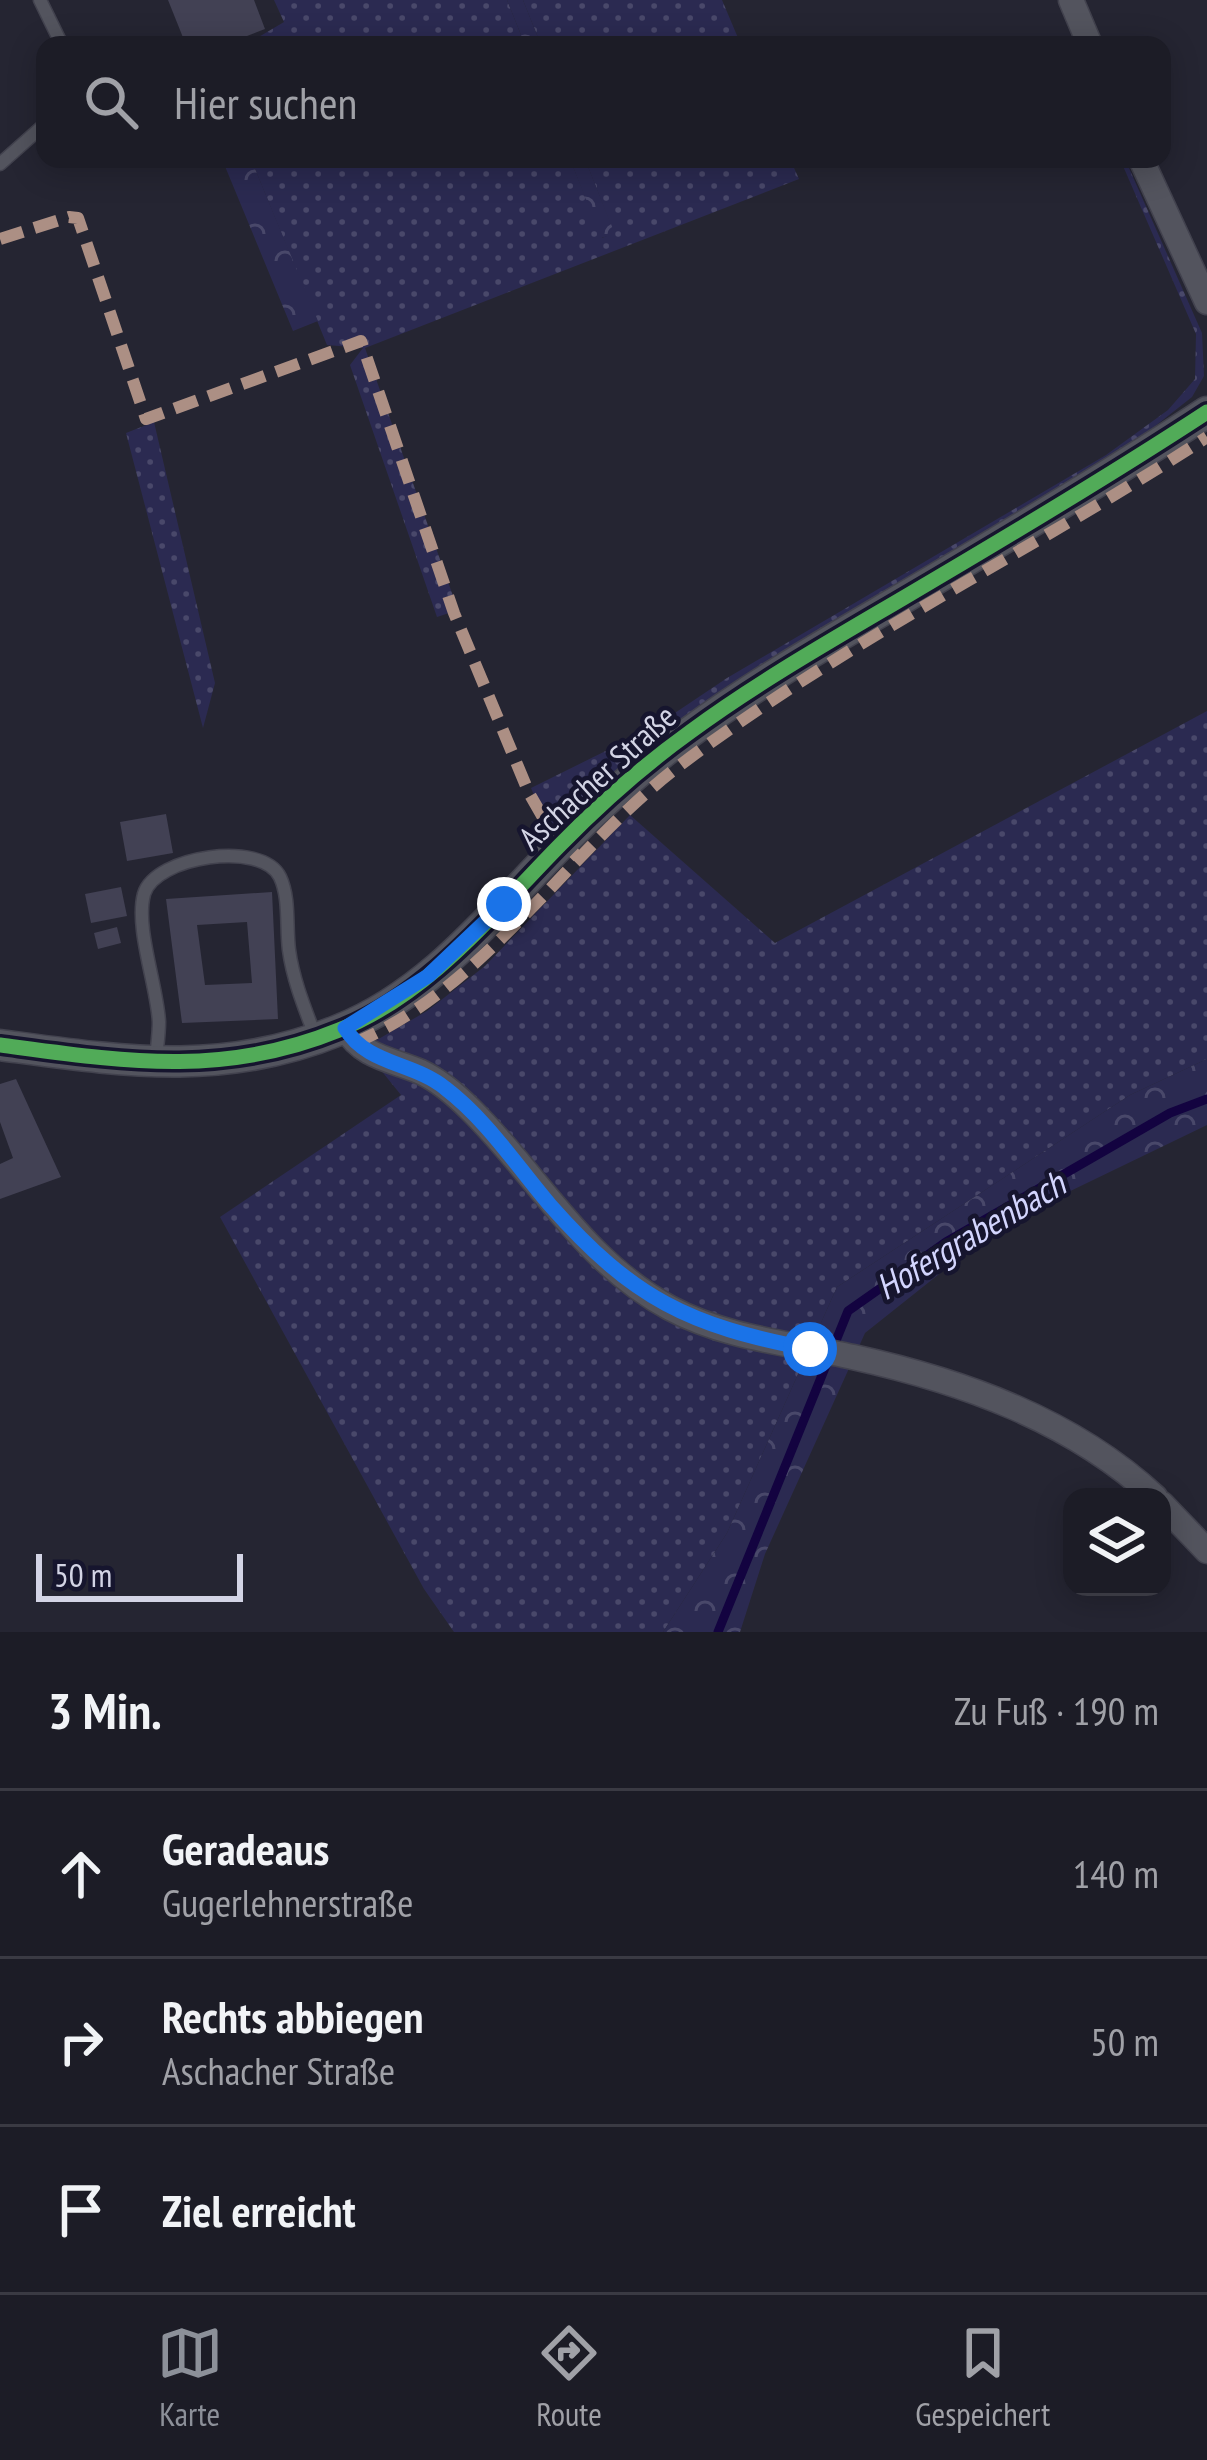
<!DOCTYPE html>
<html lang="de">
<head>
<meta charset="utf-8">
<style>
  :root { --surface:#1c1c26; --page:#292932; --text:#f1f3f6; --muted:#a0a1a7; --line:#3a3a43; --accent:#8c9099 }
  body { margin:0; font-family:"PT Sans Narrow",sans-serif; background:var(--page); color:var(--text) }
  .controls { position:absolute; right:36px; bottom:36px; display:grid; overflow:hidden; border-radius:24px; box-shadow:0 6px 30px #0003 }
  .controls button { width:108px; height:108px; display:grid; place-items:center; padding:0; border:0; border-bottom:3px solid var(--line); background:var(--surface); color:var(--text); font:60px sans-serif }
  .scale { position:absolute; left:36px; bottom:30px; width:207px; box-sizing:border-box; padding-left:12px; border:6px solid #d3d4e5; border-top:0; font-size:33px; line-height:42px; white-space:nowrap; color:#d3d4e5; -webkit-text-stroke:9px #16152e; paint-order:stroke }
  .stop { position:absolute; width:36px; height:36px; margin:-27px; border:9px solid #1a73e8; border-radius:50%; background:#fff }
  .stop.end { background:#1a73e8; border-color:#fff; box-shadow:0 3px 12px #0008 }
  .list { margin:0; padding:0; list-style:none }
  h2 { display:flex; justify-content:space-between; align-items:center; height:156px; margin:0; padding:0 48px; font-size:51px }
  h2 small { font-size:39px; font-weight:400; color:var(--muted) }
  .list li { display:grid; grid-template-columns:78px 1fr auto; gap:36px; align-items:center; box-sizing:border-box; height:168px; padding:0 48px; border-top:3px solid var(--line) }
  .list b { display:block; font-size:45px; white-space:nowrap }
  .list p { margin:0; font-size:39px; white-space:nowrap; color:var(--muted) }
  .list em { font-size:39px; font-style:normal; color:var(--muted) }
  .icon { flex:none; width:66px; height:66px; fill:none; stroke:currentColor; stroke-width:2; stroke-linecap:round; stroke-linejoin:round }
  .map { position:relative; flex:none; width:1207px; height:1632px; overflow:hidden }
  .search { position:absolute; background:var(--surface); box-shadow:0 6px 30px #0003; left:36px; right:36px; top:36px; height:132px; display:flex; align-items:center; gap:30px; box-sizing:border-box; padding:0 42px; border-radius:24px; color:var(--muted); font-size:45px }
  .sheet { height:660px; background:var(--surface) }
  nav { display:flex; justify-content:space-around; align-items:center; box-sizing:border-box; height:168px; border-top:3px solid var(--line); background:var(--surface); font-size:33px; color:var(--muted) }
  nav a { display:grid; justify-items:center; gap:6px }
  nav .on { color:var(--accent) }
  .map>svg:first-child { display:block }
  .grass { fill:url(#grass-dots) }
  .forest { fill:url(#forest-crowns) }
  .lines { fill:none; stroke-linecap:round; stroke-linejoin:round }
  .stream { stroke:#130340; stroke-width:9 }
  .building { fill:#424154; fill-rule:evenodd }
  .service-casing { stroke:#42424e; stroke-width:15 }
  .minor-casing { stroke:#42424e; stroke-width:27 }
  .tertiary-casing { stroke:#42424e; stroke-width:33 }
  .service { stroke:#53545e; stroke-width:12 }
  .minor { stroke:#53545e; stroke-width:24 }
  .tertiary { stroke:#53545e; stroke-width:30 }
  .quiet { stroke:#ac8f84; stroke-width:12; stroke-dasharray:24 12; stroke-linecap:butt }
  .cycleway-casing { stroke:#16152e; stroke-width:22 }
  .cycleway { stroke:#51ab58; stroke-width:15 }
  .route { stroke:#1a73e8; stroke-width:15 }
  .labels { text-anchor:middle; stroke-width:9; stroke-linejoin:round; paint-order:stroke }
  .street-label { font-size:33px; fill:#d3d4e5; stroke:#16152e }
  .water-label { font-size:36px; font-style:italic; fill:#d3d5fe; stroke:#16152e }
</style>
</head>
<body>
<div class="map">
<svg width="1207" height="1632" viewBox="0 0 1207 1632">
  <defs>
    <pattern id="grass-dots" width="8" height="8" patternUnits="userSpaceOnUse" patternTransform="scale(3)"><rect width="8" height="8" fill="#2b2a51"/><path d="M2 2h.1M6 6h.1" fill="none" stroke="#49486a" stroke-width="1.8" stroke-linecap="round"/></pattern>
    <pattern id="forest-crowns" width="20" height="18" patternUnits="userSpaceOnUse" patternTransform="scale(3)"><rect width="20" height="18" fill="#2b2a51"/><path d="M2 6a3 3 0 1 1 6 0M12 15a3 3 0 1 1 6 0" fill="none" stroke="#49486a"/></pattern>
  </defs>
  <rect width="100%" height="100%" fill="#252532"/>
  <path class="grass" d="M274,0H507L525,45H245L284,22Z
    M523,0H722L741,45H541Z
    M251,159H570L602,238L614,233L585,159H790L799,179L365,348L458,610L437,617L350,365L363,348L327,345Z
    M1120,159H1125L1202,333L1204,376L1192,397L1140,438L1054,493L753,671L699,707L629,762L552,837L531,788L654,727L727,678L1106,455L1168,410L1195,379L1196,334Z
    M154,422L215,683L203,728L126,433Z
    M1207,711V1059L1130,1095L837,1287L727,1533L663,1632H454L424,1589L220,1217L401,1095L363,1048L427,1011L485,966L630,815L775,943Z"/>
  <path class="forest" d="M507,0H523L541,45H525Z
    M222,159H251L318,321L293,331Z
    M570,159H585L615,234L601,238Z
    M1207,1059V1125L1002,1224L865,1333L765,1554L740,1632H663L727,1533L837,1287L1130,1095Z"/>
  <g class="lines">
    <path class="stream" d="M718,1632L848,1311L946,1242L1170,1113L1207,1099"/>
  </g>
  <path class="building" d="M168,0H254L265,29L224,45H186Z
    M166,814L173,853L127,861L120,822Z
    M121,887L127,916L91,923L85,894Z
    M272,892L278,1019L182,1023L166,899ZM247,922L252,983L205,985L197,925Z
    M117,927L121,943L98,949L94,933Z
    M16,1079L61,1177L0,1199V1164L13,1158L0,1122V1084Z"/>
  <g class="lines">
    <g class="service-casing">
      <path id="service" d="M40,0L62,45
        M0,164L45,124
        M156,1059C157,1047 159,1034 159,1022C157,985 135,928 144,894C155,856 262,840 280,877C290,898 286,927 289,950C293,980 305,1009 316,1038"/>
    </g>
    <g class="minor-casing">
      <path id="minor" d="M1071,0L1090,45
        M1141,159L1207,302
        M345,1028C363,1058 391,1059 421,1072C440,1081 457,1096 471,1110C538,1176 584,1262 670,1308C728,1339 791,1343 853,1357C962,1381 1072,1420 1155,1497
        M1162,1504L1207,1551"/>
    </g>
    <g class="tertiary-casing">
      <path id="tertiary" d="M0,1045C121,1061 222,1078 339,1030C430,994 493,913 560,845C600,804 644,765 690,732C758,682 832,640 905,597C1007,537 1108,477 1207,412"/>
    </g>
    <use href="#service" class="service"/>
    <use href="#minor" class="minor"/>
    <use href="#tertiary" class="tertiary"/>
    <path class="quiet" d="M0,239L69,217L78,218L146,419L361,341L454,613L529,793L549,828L578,857
      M354,1043C485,989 568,850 679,766C844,641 1034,550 1207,437"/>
    <g class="cycleway-casing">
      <path id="cycleway" d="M0,1045C121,1061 222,1078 339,1030C430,994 493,913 560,845C600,804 644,765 690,732C758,682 832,640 905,597C1007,537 1108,477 1207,412"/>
    </g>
    <use href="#cycleway" class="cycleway"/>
  </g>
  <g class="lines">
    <path class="route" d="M504,904L428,976L345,1028C367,1065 413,1062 445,1088C487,1120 516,1165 550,1205C633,1299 689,1326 810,1349"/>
  </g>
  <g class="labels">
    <g class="street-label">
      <text transform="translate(597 777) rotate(-42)" y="12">Aschacher Straße</text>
    </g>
    <g class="water-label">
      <text transform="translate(970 1235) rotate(-31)" y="13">Hofergrabenbach</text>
    </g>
  </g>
</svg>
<div class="controls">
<button><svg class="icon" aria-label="layers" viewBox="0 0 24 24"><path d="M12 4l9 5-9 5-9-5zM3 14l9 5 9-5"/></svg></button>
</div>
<div class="scale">50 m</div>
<div class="stop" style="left:810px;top:1349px"></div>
<div class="stop end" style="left:504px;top:904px"></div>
<div class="search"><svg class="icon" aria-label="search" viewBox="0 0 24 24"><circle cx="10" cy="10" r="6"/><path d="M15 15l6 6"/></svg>Hier suchen</div>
</div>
<section class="sheet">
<h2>3 Min.<small>Zu Fuß · 190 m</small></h2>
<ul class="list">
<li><svg class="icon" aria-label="ahead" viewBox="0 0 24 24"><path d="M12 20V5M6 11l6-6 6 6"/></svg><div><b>Geradeaus</b><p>Gugerlehnerstraße</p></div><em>140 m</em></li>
<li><svg class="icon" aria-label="right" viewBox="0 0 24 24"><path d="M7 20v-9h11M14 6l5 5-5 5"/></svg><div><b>Rechts abbiegen</b><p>Aschacher Straße</p></div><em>50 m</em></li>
<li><svg class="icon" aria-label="arrive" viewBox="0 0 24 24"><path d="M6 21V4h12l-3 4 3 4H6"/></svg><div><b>Ziel erreicht</b></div></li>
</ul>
</section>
<nav>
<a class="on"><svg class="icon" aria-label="map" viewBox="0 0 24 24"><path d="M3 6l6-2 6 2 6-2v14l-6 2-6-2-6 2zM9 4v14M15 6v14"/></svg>Karte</a>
<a><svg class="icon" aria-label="directions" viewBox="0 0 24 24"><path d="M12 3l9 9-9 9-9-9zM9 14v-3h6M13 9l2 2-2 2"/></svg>Route</a>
<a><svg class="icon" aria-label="saved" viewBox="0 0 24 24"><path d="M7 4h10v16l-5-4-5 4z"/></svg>Gespeichert</a>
</nav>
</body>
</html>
